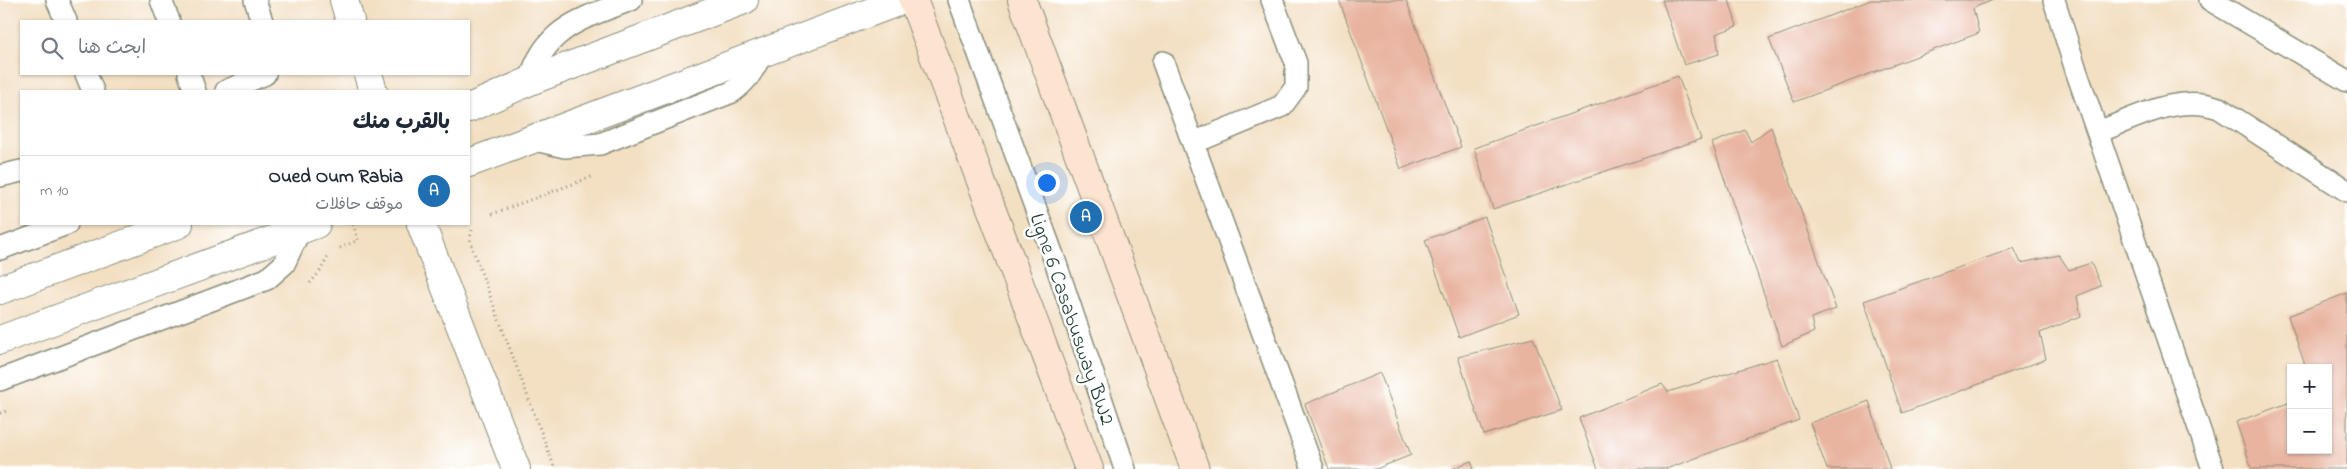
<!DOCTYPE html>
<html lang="ar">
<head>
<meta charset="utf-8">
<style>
  :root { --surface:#fff; --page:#f6f6f7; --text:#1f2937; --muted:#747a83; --line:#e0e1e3; --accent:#1f6fb2 }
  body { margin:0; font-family:"Indie Flower","Playpen Sans Arabic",sans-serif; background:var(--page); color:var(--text); direction:rtl }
  .controls { position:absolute; right:15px; bottom:15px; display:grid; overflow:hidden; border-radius:0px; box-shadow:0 1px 4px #0004 }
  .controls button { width:45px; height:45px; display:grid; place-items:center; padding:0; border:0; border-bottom:1px solid var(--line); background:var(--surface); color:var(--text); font:25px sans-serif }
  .you { position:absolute; left:1046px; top:182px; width:18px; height:18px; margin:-12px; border:4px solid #fff; border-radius:50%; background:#1a73e8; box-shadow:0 0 0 8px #1a73e833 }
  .badge { display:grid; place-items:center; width:32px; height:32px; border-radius:50%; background:var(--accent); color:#fff; font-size:16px; font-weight:700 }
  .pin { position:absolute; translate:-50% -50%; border:2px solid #fff; box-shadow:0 1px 5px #0006 }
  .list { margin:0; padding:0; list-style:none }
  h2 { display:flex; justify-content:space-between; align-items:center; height:65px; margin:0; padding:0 20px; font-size:21px }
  h2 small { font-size:16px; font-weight:400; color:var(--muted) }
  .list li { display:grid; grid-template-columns:32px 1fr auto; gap:15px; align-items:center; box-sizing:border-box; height:70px; padding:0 20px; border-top:1px solid var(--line) }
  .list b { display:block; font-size:19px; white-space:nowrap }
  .list p { margin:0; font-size:16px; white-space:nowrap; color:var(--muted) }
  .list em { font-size:16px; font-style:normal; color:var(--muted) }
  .icon { flex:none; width:28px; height:28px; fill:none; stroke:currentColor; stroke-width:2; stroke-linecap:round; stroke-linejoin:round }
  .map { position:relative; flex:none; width:2347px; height:469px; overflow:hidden; direction:ltr }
  .search { position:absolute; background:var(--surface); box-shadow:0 1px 4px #0004; left:20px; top:20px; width:450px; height:55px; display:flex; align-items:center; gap:12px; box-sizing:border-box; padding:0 18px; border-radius:0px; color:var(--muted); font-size:19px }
  .panel { position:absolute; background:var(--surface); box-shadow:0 1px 4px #0004; left:20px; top:90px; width:450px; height:135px; border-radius:0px; direction:rtl }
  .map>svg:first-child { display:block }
  .building { fill:#e8b39f }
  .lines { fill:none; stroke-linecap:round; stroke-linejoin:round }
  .service-casing { stroke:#898e7b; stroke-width:24 }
  .minor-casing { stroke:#898e7b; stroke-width:30 }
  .tertiary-casing { stroke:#898e7b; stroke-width:30 }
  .secondary-casing { stroke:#898e7b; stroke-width:30 }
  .path { stroke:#898e7b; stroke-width:3; stroke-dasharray:1 4; stroke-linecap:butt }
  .service { stroke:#fff; stroke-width:21 }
  .minor { stroke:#fff; stroke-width:28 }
  .tertiary { stroke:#fff; stroke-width:28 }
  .secondary { stroke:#fde4d1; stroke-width:28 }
  .labels { text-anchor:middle; stroke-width:5; stroke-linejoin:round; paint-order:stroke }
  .street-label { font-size:21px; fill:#1f3d34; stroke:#fff }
</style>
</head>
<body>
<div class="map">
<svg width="2347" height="469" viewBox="0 0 2347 469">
  <rect width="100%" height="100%" fill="#fff"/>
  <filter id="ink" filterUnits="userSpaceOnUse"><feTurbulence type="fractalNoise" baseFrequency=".02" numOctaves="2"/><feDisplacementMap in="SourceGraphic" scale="10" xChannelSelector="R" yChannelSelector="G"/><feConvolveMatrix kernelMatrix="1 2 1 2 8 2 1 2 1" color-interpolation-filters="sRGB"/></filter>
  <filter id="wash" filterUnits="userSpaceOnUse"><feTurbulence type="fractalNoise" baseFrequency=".0096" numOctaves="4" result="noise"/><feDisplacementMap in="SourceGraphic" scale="20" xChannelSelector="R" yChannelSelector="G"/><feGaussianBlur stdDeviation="1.12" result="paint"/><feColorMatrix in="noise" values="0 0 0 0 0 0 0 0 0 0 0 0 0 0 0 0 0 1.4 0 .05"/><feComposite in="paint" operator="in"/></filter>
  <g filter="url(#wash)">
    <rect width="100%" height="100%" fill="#f3dfc2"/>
    <g id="blocks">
      <path class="building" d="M1339,0H1406L1461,147L1401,169Z
        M1662,0H1729L1737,26L1716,34L1719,54L1684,65Z
        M1871,0H1993L1973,8L1979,33L1794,102L1769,39Z
        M1678,76L1701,139L1493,209L1474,148Z
        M1771,127L1836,309L1811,318L1814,332L1782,346L1712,143L1745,130L1751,142Z
        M1485,217L1519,314L1459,337L1425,240Z
        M2014,248L2021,263L2059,255L2069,270L2091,263L2101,286L2077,296L2081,316L2040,333L2046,359L1902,413L1864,301Z
        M2347,293V469H2252L2236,422L2291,402V450H2328V368H2306L2288,316Z
        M1533,338L1562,410L1484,435L1458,357Z
        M1777,358L1799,420L1666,469H1598L1579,418L1662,384L1668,392Z
        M1380,373L1411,455L1376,469H1329L1305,404Z
        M1869,401L1890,469H1827L1810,423Z
        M1471,461L1474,469H1452Z"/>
    </g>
  </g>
  <g filter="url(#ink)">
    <use href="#blocks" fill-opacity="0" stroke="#898e7b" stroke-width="1"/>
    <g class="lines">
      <g class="service-casing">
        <path id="service" d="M57,0L66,21
          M161,0L169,21
          M255,0L262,21
          M959,0L1055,261L1125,469
          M2054,0L2076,70L2213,469
          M2210,0L2347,81
          M1163,62L1313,469
          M86,74L93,91
          M189,74L195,91
          M530,81C544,27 584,18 631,0
          M226,91L265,74
          M2098,132C2136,118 2178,93 2219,108L2347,191
          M531,139L565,147L600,144L732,92C747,81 755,69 762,52
          M1193,143L1282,106L1296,87V63L1272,0
          M0,176L21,171
          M0,249L67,224
          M0,380L267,279L284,264L300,230"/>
      </g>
      <g class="minor-casing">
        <path id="minor" d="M344,0L350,21
          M368,74L373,91
          M421,224L516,469"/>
      </g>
      <g class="tertiary-casing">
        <path id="tertiary" d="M469,108L530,81L744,0
          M469,163L903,0
          M0,290L179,224
          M0,340L316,224"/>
      </g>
      <g class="secondary-casing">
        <path id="secondary" d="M913,0L1089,469
          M1022,0L1195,469"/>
      </g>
      <path class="path" d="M492,214L594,176
        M472,230L470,238L472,248L555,469
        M340,248L358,240L353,224
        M310,283L319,273L329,255
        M0,413L7,411"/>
      <use href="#service" class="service"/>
      <use href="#minor" class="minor"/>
      <use href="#tertiary" class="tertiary"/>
      <use href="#secondary" class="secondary"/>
    </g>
  </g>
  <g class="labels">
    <g class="street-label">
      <text transform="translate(1073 319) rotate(71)" y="7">Ligne 6 Casabusway BW2</text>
    </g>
  </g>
</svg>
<div class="controls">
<button>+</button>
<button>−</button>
</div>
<div class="you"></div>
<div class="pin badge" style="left:1086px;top:217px">A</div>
<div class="search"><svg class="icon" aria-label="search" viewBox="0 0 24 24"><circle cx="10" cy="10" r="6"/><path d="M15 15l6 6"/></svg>ابحث هنا</div>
<section class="panel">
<h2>بالقرب منك<small></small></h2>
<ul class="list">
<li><span class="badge">A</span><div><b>Oued Oum Rabia</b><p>موقف حافلات</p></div><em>10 m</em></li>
</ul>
</section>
</div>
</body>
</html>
